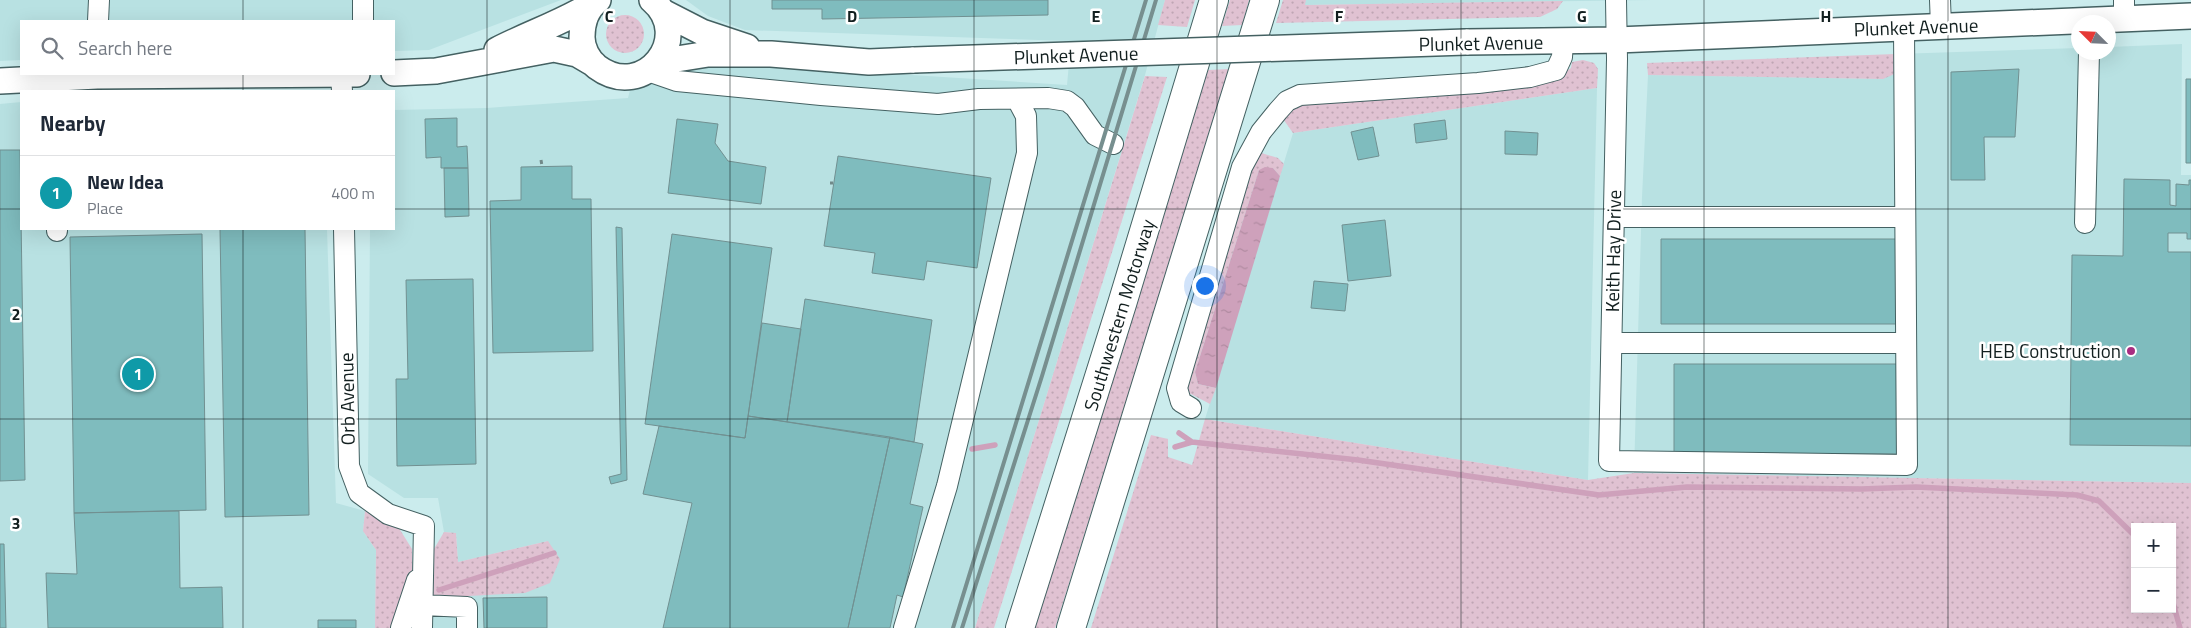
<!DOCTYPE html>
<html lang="en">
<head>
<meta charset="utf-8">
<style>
  :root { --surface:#fff; --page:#f6f6f7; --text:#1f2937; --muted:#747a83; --line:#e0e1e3; --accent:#a82d81 }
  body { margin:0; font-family:"Titillium Web",sans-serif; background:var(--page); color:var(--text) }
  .controls { position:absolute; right:15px; bottom:15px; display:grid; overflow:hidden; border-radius:0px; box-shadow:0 5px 20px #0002 }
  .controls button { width:45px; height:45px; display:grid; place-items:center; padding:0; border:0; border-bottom:1px solid var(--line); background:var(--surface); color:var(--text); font:25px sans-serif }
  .compass { position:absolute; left:2071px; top:15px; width:45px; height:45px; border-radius:50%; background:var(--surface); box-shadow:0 5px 20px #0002; rotate:294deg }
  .you { position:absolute; left:1204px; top:285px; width:18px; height:18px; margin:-12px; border:4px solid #fff; border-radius:50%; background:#1a73e8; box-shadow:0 0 0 8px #1a73e833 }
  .badge { display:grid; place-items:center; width:32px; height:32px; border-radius:50%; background:var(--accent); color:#fff; font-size:16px; font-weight:700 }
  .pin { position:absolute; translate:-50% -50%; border:2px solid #fff; box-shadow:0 1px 5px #0006 }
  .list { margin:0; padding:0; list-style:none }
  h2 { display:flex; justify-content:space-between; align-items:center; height:65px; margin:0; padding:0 20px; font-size:21px }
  h2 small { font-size:16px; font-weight:400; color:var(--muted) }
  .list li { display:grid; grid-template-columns:32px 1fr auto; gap:15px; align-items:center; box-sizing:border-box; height:75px; padding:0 20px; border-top:1px solid var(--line) }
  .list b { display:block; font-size:19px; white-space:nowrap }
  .list p { margin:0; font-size:16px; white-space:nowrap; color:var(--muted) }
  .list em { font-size:16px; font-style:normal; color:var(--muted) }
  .icon { flex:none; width:28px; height:28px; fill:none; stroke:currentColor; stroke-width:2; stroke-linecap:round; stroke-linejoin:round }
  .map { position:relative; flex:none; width:2191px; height:628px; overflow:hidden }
  .search { position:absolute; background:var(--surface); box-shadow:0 5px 20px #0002; left:20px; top:20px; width:375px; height:55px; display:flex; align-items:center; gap:12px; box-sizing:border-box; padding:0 18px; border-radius:0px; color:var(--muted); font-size:19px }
  .panel { position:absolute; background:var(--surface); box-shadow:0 5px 20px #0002; left:20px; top:90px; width:375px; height:140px; border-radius:0px }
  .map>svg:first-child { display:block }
  .built { fill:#b8e1e2 }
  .grass { fill:url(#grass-dots); fill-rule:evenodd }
  .water { fill:url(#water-ripples) }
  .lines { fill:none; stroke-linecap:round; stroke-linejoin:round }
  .stream { stroke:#cea1bb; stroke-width:5.5 }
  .building { fill:#7fbcbe; stroke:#719091 }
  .minor-casing { stroke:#446162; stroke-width:22 }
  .major-casing { stroke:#446162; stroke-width:28 }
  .highway-casing { stroke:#446162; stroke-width:30 }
  .path { stroke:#718989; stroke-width:3; stroke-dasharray:4 2.5; stroke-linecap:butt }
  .minor { stroke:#fff; stroke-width:20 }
  .major { stroke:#fff; stroke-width:25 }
  .highway { stroke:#fff; stroke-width:28 }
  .rail { stroke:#778f8f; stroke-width:4 }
  .major-bridge-casing { stroke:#446162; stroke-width:28; stroke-linecap:butt }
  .major-bridge { stroke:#fff; stroke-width:25 }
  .grid { fill:none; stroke:#121f1f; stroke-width:1; stroke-opacity:0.55 }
  .poi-dot { fill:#a82d81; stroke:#fff; stroke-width:2 }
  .labels { text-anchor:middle; stroke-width:5; stroke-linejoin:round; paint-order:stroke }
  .street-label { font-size:19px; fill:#121f1f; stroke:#fff }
  .poi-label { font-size:19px; fill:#121f1f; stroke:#fff; text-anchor:end }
  .grid-label { font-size:16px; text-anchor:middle; font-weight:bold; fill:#121f1f; stroke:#fff; stroke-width:5; stroke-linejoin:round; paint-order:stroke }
</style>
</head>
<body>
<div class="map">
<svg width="2191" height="628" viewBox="0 0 2191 628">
  <defs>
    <pattern id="grass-dots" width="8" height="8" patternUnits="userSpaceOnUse" patternTransform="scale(1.25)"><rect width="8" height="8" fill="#e0c2d2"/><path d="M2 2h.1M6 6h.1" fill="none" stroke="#bfa6b4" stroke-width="1.8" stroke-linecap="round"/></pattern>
    <pattern id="water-ripples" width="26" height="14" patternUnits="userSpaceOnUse" patternTransform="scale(1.25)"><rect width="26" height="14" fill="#cea1bb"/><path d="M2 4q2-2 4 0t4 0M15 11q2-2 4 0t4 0" fill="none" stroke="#b08aa0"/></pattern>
  </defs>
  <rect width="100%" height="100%" fill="#cbeced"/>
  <path class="built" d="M0,0H561L429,50L394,51V21H21V60L0,61Z
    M686,0H1165L1145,75L975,628H393L401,597L548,541L458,562L456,533L444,532L438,498H404L368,474L370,229H394V110L487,108L628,98L630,90L651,84L678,68L709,62L1067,85L1071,41L745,30L708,16Z
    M1306,0H1652L1304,5Z
    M2182,44L2181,175H2191V483L1634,473L1642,197L1648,75L1883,79L1896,54L2078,48V52H2108L2109,47Z
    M1597,88L1588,480L1205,419L1293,133Z
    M21,102V229H327L336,503L365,511L363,531L376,550L375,628H0V104Z"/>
  <path class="grass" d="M1165,0H1195L1187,27L1158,25Z
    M1230,0H1249L1242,25L1222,26Z
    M1283,0H1306L1305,5L1563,1L1557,9L1540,17L1276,23Z
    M606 34a19 19 0 1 1 38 0a19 19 0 1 1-38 0Z
    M1896,54L1897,73L1883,79L1648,75L1647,63Z
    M1583,60L1594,63L1598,69L1597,88L1293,133L1281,116L1295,102L1559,76L1571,68L1572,62Z
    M1230,69L1055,628H1033L1208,70Z
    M1145,76L1167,77L994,628H975Z
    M1258,152L1278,158L1284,164L1280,176L1273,168L1259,170L1195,372L1198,384L1216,388L1210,404L1189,393L1184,382L1249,162Z
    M1205,419L1588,480L1634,473L2191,483V628H1091L1151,435L1168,439V457L1192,465ZM2135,527H2172V609H2135Z
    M365,511L397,525L412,549L413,598L401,597L393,628H375L376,550L363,531Z
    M444,532L456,533L458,562L548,541L560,559L550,583L525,593L432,598L434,549Z"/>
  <path class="water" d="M1265,167L1273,168L1280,176L1216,388L1198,384L1195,372L1259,170Z"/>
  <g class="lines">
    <path class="stream" d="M1192,442L1358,460L1599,495L1687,487L1861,489L1916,487L2077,495L2099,501L2135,536
      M1175,447L1192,442L1179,433
      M972,449L995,445
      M439,590L554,553
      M2172,599L2180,628"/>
  </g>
  <path class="building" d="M772,0H1048V15L822,19V9H772Z
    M2019,69L2015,137H1984L1985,180H1951V72Z
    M2186,79H2191V163H2186Z
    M457,118V147L467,146L468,168H441V157L426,158L425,119Z
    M677,119L718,124L715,143L728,161L766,167L761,204L668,193Z
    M1445,120L1447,139L1416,143L1414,124Z
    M1373,127L1379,156L1358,160L1351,132Z
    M1505,131L1538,133L1537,155L1505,154Z
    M0,150H20L25,480L0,481Z
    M838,156L991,178L977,268L927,261L924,280L872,273L875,253L824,246Z
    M572,166V199H591L593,351L493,353L490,201L521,200V167Z
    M444,168H468L469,216L445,217Z
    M2124,179L2170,180V205L2176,206V184L2189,185V180H2191V239H2187V233H2168V252H2191V446L2070,445L2072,255L2123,256Z
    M1385,220L1391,276L1348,281L1342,225Z
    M616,227L622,228L627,480L611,484L609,477L621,474Z
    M220,229H305L309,515L225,517Z
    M202,234L206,510L74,513L70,237Z
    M672,234L772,248L745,438L645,424Z
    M1661,239H1897L1896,324H1661Z
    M473,279L476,464L397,466L396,379H408L406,280Z
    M1314,281L1348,284L1345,311L1311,308Z
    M805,299L932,320L914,442L787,422Z
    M762,323L801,329L787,422L748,416Z
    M1674,364H1898V454L1674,453Z
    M748,416L890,437L848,628H663L692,503L643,494L659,426L745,438Z
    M890,437L923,444L910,504L923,507L903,597L897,595L890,628H848Z
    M179,511L180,588L222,587L223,628H48L46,573L77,574L74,513Z
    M0,544H4L6,628H0Z
    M547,597V628H484L483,598Z
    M318,620H356V628H318Z"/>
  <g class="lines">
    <g class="minor-casing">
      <path id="minor" d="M363,0V21
        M1616,0L1617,59L1609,461L1907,465L1904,28
        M1940,0L1941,26
        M2124,0V18
        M98,21L99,0
        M648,71L677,81L821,95L938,104L979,99L1048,98L1067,101L1075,107L1095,135L1113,144
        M341,74L342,91
        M1614,217H1905
        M2085,223L2089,52
        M57,229V231
        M344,229L349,466L359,493L388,514L424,526L422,628
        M1612,343H1906
        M1191,408L1181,402L1177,388L1242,167L1261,132L1278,111L1287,101L1300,95L1478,83L1530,77L1556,70L1562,57L1563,42
        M422,605L467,607V628
        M401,628L417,580
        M904,628L947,486L1027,153L1026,116L1017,99"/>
    </g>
    <g class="major-casing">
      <path id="major" d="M598,0C586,9 582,23 582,37C582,48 588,60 597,67C644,102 695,37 652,0
        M663,12L702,32L747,47
        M1466,42L1617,40L2191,16
        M497,50C530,33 564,22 594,3
        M658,62L708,54H771L869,62L914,60
        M394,73L436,71L554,49L577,54L594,64
        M0,81L97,76L357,74"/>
    </g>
    <g class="highway-casing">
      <path id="highway" d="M1020,628L1122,304L1214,0
        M1071,628L1265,0"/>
    </g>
    <path class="path" d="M541,160L542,166
      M830,183H833"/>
    <use href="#minor" class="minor"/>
    <use href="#major" class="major"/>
    <use href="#highway" class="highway"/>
    <path class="rail" d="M953,628L1146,0
      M962,628L1042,376L1156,0"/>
    <g class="major-bridge-casing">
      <path id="major-bridge" d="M914,60L1466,42"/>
    </g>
    <use href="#major-bridge" class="major-bridge"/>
  </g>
  <path class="grid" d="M243,0V21M487,0V628M730,0V628M974,0V628M1217,0V628M1461,0V628M1704,0V628M1948,0V628M243,74V91M0,209H21M394,209H2191M243,229V628M0,419H2191"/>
  <circle class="poi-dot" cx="2131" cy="351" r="5"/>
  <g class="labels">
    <g class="street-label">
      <text transform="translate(1916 27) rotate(-2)" y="7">Plunket Avenue</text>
      <text transform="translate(1481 43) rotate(-1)" y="7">Plunket Avenue</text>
      <text transform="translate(1076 55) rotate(-2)" y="7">Plunket Avenue</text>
      <text transform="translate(1613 251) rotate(-89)" y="7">Keith Hay Drive</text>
      <text transform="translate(1119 315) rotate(-73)" y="7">Southwestern Motorway</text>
      <text transform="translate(347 399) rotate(-91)" y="7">Orb Avenue</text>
    </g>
    <g class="poi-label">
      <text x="2121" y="358">HEB Construction</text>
    </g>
  </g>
  <g class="grid-label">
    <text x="609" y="22">C</text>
    <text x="852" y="22">D</text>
    <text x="1096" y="22">E</text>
    <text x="1339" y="22">F</text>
    <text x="1582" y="22">G</text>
    <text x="1826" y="22">H</text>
    <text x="16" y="320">2</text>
    <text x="16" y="529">3</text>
  </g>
</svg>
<div class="controls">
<button>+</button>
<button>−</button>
</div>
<svg class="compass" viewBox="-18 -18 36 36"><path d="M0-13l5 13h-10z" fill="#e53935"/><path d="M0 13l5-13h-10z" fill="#747a83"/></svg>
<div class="you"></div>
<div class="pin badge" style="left:138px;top:374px;background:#0f9aa8">1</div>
<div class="search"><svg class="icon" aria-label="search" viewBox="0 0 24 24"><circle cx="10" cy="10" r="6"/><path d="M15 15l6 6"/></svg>Search here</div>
<section class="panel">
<h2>Nearby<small></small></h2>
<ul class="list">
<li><span class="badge" style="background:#0f9aa8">1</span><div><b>New Idea</b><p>Place</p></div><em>400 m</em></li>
</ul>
</section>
</div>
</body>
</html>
